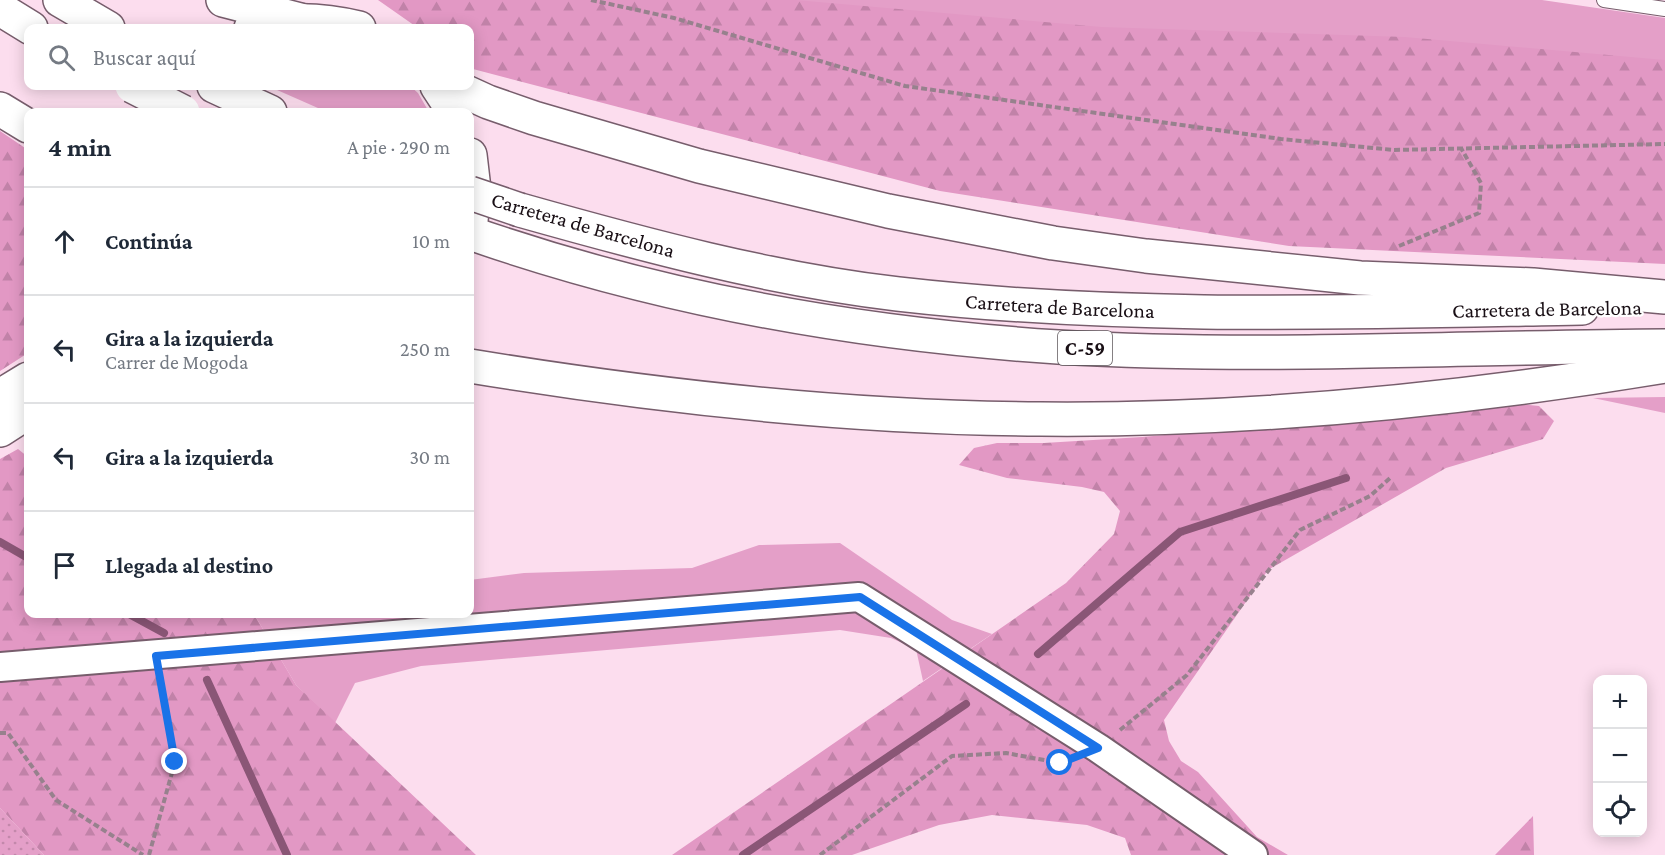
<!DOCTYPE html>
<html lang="es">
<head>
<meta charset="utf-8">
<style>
  :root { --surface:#fff; --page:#f2f2f3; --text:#1f2937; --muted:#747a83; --line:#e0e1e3 }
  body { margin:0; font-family:"Crimson Pro",serif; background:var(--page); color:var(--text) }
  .controls { position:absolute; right:18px; bottom:18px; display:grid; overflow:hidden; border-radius:12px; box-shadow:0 3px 15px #0003 }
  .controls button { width:54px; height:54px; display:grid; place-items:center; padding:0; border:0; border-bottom:2px solid var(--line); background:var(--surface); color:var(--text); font:30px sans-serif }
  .stop { position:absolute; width:18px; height:18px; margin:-14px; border:4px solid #1a73e8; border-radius:50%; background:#fff }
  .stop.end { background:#1a73e8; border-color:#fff; box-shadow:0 2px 6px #0008 }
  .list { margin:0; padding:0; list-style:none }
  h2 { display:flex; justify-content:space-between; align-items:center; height:78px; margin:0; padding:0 24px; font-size:26px }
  h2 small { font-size:20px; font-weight:400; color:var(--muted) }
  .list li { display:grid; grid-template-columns:39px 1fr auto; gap:18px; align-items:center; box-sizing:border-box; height:108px; padding:0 24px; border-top:2px solid var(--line) }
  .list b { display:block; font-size:22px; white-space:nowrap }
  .list p { margin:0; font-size:20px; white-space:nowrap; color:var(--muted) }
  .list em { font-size:20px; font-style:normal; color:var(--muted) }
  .icon { flex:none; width:33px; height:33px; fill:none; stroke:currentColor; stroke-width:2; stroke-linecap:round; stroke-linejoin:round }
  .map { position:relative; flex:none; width:1665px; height:855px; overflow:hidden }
  .search { position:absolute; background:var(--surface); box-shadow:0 3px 15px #0003; left:24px; top:24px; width:450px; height:66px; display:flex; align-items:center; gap:15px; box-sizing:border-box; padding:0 21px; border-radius:12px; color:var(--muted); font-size:22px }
  .panel { position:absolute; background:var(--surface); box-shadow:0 3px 15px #0003; left:24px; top:108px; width:450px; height:510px; border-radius:12px }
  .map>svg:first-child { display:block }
  .grass { fill:#e49fc8 }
  .forest { fill:url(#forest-firs) }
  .park { fill:url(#park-dots) }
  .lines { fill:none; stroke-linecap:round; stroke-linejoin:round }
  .stream { stroke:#8a5676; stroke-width:8 }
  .service-casing { stroke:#775d6c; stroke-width:16 }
  .minor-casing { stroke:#775d6c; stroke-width:32 }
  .secondary-casing { stroke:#775d6c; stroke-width:36 }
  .trunk-casing { stroke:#775d6c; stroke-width:36 }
  .path { stroke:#97818d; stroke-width:4; stroke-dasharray:6 3; stroke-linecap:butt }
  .service { stroke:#fff; stroke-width:14 }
  .minor { stroke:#fff; stroke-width:28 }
  .secondary { stroke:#fff; stroke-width:33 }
  .trunk { stroke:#fff; stroke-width:33 }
  .trunk-bridge-casing { stroke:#775d6c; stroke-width:36; stroke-linecap:butt }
  .trunk-bridge { stroke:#fff; stroke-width:33 }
  .route { stroke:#1a73e8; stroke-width:8 }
  .labels { text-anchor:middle; stroke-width:4.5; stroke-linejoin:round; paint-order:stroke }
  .shield { fill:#fff; stroke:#5e575b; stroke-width:1.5 }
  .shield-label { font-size:20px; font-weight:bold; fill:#190f15 }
  .street-label { font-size:21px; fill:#190f15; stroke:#fff }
</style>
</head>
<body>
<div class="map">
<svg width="1665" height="855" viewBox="0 0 1665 855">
  <defs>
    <pattern id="forest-firs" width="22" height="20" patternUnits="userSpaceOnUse" patternTransform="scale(1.5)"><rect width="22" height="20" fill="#e298c4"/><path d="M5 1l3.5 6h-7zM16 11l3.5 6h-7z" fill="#c182a8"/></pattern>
    <pattern id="park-dots" width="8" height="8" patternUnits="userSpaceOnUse" patternTransform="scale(1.5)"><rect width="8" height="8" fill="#e49fc8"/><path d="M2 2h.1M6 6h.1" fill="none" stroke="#c388ab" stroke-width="1.8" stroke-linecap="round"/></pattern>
  </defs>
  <rect width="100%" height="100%" fill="#fcddee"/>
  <path class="grass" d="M726,0H1542L1665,18V73L959,34Z
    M268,86H410L418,93L429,112H327Z
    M1665,397V413L1593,398Z
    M840,543L952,620L992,634L923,681L916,649L891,638L840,630L421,666L355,683L335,723L296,685L254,614H470V580L524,573L692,568L759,545Z"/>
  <path class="forest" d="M378,0H796L1102,27L1405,37L1665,60V264L1289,246L940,191L473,69L470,66V28H418Z
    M0,131L28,150V353L0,371Z
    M1519,404L1539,406L1554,421L1543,439L1446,468L1268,570L1164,720L1169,741L1181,761L1198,772L1257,837L1288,855H1131L1125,838L1087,825L992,815L939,825L852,855H672L1066,583L1114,534L1120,511L1104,492L1082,487L1007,478L959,465L974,448L997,443H1044L1142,437Z
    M18,449L28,457V614H254L296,685L476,855H44L0,808V459Z
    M1533,816L1534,855H1495Z"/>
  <path class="park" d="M0,808L44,855H0Z"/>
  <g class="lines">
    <path class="stream" d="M0,542L28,558
      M129,614L164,633
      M1038,654L1180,532L1346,478
      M207,680L287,855
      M743,855L966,704"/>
    <g class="service-casing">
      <path id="service" d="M1604,0L1665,9"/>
    </g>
    <g class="minor-casing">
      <path id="minor" d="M0,667L859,597L1098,748L1253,855"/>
    </g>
    <g class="secondary-casing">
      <path id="secondary" d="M251,28C287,17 322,19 359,28
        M437,86L454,112
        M470,155L474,189L470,231
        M0,396L28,379
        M0,430L28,412"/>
    </g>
    <g class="trunk-casing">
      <g id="trunk">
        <path d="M60,0L108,28"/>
        <path d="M223,0L300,20"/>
        <path d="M0,9L31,28"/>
        <path d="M214,86L270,112"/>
        <path d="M453,86L488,102L534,118L699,166L888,211L1053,243L1146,256L1360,278L1533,285L1665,297"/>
        <path d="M0,109L28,126"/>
        <path id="s1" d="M520,210C644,245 770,279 898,294C1125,320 1354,312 1582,308"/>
        <path d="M470,233C659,299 858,334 1058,347C1259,359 1463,347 1665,346"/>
        <path d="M470,366C659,397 848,418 1040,419C1249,421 1459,400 1665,366"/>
      </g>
    </g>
    <path class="path" d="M591,0L674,18L905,86L1281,139L1394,150L1665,144
      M1399,246L1479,213L1481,183L1461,148
      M1120,730L1187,675L1300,530L1370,496L1390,478
      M0,733H8L56,800L143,855
      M149,855L175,762L160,680
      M820,855L952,756L1006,753L1060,763L1068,760"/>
    <use href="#service" class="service"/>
    <use href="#minor" class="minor"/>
    <use href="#secondary" class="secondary"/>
    <use href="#trunk" class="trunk"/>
    <g class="trunk-bridge-casing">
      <path id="trunk-bridge" d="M132,86L183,112
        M470,193L520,210"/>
    </g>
    <use href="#trunk-bridge" class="trunk-bridge"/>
  </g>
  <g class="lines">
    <path class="route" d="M175,762L156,656L860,597L1098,748L1060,763"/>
  </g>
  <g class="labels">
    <rect class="shield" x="1058" y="331" width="54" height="34" rx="4.5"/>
    <g class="shield-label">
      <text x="1085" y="355">C-59</text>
    </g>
    <g class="street-label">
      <text transform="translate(583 225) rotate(16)" y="7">Carretera de Barcelona</text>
      <text dy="7" stroke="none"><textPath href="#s1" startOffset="550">Carretera de Barcelona</textPath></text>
      <text transform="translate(1547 309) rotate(-1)" y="7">Carretera de Barcelona</text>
    </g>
  </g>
</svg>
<div class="controls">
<button>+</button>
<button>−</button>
<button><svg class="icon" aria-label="locate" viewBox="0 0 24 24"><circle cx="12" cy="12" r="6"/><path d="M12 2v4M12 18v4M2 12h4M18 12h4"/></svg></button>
</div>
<div class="stop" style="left:1060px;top:763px"></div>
<div class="stop end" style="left:175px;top:762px"></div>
<div class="search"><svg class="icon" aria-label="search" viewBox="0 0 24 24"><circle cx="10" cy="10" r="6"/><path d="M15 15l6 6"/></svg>Buscar aquí</div>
<section class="panel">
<h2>4 min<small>A pie · 290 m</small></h2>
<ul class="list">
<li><svg class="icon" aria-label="ahead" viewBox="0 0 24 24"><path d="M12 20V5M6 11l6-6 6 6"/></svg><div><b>Continúa</b></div><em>10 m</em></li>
<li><svg class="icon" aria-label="left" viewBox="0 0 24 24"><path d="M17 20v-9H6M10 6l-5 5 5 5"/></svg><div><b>Gira a la izquierda</b><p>Carrer de Mogoda</p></div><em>250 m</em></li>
<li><svg class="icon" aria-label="left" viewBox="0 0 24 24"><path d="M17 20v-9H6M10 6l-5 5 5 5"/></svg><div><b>Gira a la izquierda</b></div><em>30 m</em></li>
<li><svg class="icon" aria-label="arrive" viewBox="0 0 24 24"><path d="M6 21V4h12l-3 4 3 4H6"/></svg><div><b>Llegada al destino</b></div></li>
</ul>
</section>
</div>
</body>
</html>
